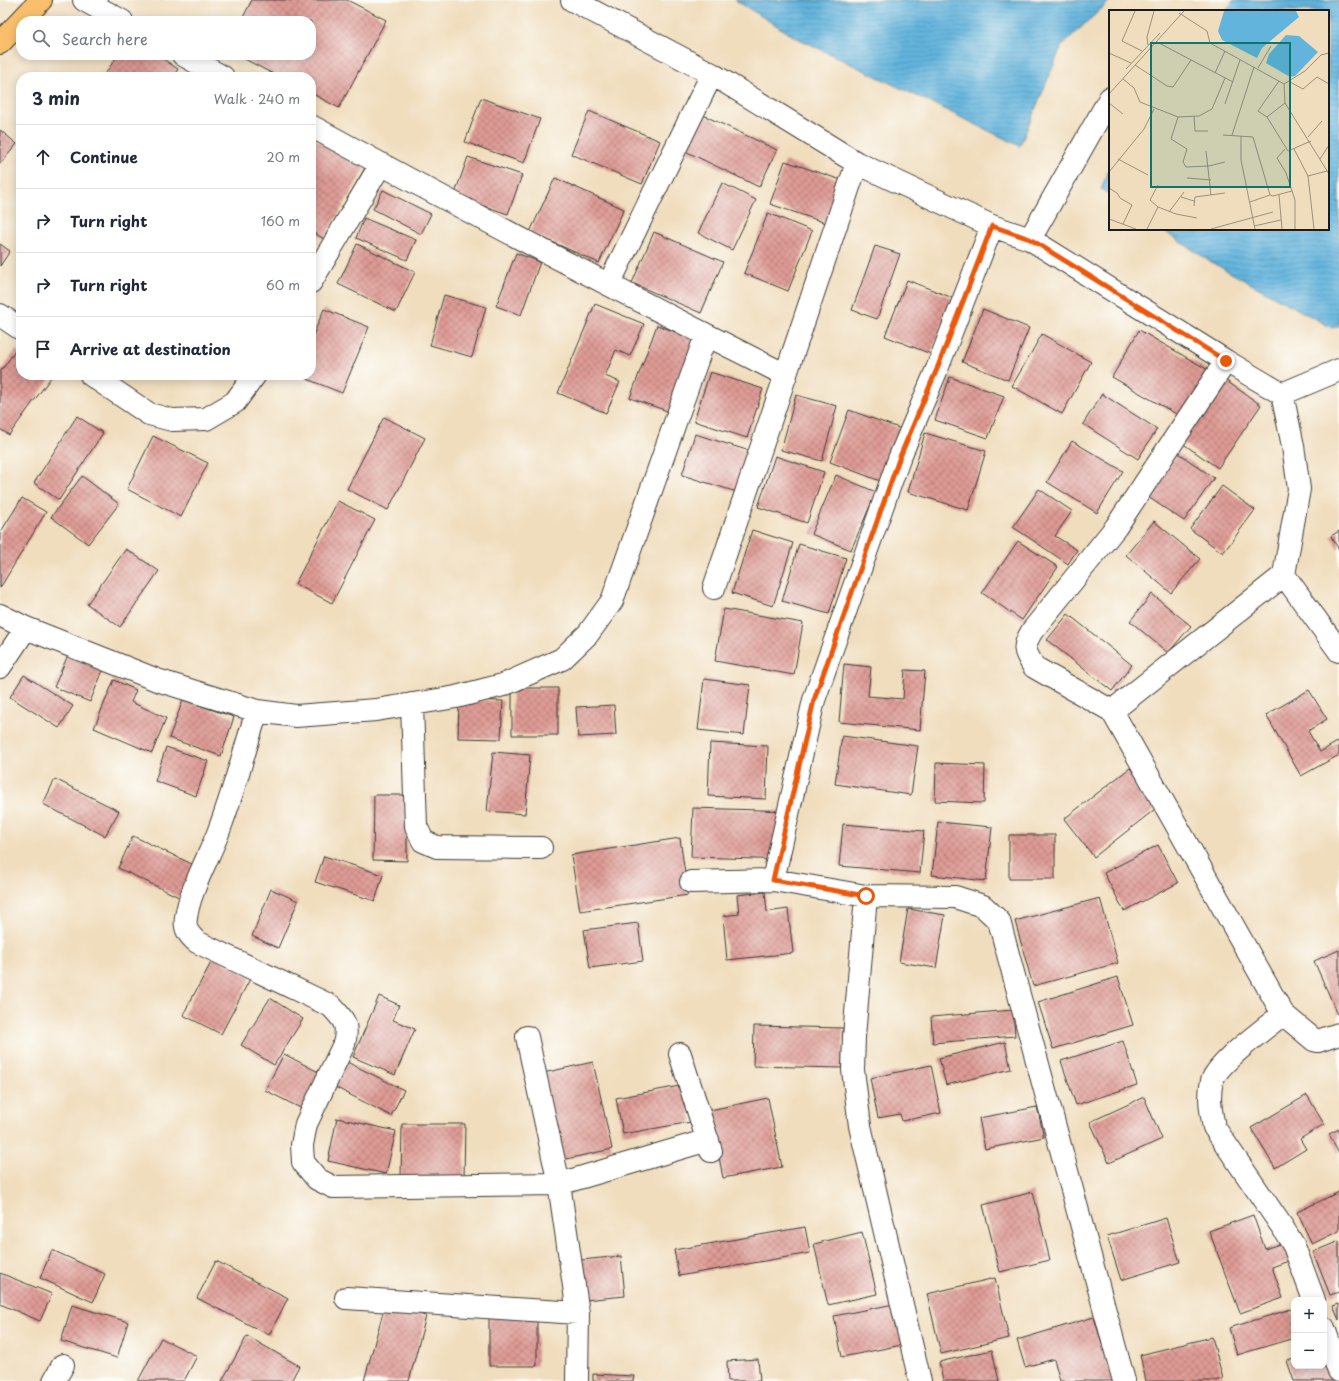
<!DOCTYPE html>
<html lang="en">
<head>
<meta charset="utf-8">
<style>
  :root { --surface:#fff; --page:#f2f2f3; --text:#1f2937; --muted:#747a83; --line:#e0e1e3 }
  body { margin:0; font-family:"Playpen Sans",sans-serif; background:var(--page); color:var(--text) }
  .controls { position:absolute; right:12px; bottom:12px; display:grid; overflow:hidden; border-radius:8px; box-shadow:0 2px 10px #0003 }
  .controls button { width:36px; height:36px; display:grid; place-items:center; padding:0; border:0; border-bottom:1px solid var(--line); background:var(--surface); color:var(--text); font:20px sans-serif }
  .stop { position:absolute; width:12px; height:12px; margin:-9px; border:3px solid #ea580c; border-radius:50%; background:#fff }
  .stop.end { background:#ea580c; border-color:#fff; box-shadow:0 1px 4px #0008 }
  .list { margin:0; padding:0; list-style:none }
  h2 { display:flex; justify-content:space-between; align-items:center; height:52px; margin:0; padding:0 16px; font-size:17px }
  h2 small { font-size:13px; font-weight:400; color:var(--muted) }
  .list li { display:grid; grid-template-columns:26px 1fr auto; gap:12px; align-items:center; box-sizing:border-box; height:64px; padding:0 16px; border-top:1px solid var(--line) }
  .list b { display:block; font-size:15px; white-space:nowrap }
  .list em { font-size:13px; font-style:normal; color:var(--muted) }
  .icon { flex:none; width:22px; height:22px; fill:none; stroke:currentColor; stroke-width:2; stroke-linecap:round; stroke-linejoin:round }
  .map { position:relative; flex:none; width:1339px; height:1381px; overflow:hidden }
  .search { position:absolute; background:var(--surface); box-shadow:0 2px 10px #0003; left:16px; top:16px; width:300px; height:44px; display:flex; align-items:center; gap:10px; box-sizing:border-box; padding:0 14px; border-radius:16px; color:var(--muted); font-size:15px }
  .panel { position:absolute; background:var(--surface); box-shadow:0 2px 10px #0003; left:16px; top:72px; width:300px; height:308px; border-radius:16px }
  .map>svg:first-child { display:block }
  .water { fill:url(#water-rules); stroke:#3f687c }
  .building { fill:url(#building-cross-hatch) }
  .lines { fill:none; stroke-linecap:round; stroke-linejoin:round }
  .minor-casing { stroke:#3c3934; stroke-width:24 }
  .primary-casing { stroke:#3c3934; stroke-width:24 }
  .minor { stroke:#fff; stroke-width:22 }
  .primary { stroke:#f9bf6c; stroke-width:22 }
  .route { stroke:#ea580c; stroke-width:5 }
  .inset-road { fill:none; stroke:#9b907d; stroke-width:1 }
  .view { fill:#0f766e; fill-opacity:0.15; stroke:#0f766e; stroke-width:2 }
  .inset-edge { fill:none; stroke:#1c1c1c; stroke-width:2 }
</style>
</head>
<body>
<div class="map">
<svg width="1339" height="1381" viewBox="0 0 1339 1381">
  <defs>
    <pattern id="water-rules" width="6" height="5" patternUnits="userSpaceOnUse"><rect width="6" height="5" fill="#62b4dd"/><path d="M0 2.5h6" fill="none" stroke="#549abd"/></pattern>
    <pattern id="building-cross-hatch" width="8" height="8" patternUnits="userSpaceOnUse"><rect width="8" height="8" fill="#df9b95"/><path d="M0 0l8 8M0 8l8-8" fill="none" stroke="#b47e79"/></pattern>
  </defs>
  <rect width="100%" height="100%" fill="#fdfcf7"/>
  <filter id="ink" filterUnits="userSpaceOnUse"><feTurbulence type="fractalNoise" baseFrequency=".025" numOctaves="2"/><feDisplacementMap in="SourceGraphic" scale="8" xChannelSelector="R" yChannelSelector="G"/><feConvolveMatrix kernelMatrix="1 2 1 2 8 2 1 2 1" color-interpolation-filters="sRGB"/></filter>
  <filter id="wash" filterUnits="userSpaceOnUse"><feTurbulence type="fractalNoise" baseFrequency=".012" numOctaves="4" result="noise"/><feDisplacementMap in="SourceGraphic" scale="16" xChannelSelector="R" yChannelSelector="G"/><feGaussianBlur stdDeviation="0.9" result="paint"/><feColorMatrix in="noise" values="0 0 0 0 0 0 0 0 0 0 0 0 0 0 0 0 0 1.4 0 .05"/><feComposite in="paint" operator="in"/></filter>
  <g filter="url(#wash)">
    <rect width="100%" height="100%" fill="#f0ddbd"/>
    <path class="water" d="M735,0H1111L1062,45L1020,146L795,37Z
      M1234,0H1339V326L1332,328L1211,262L1161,229H1328V11H1226Z
      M1110,167V195L1101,189Z"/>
    <g id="blocks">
      <path class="building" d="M252,0H347L386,20L339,108L311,93V77H279L237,55H311V21H241Z
        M118,55H157L178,69L173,77H103Z
        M481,98L540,119L524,163L465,142Z
        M589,111L660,141L642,184L571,154Z
        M703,115L777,150L759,187L685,151Z
        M0,130L17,144L0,164Z
        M311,137L365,168L324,239L311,231Z
        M468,157L522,175L508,214L454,196Z
        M785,161L844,181L829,224L770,204Z
        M555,178L624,209L599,263L530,232Z
        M722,183L756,200L732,250L698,233Z
        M383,190L431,214L421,234L373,209Z
        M768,213L812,231L788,291L744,273Z
        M364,218L416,240L407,260L356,238Z
        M654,232L723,262L701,313L632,283Z
        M0,244L10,251L0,266Z
        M357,244L415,272L396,312L338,284Z
        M875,246L900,254L877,319L852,310Z
        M516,253L540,262L521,315L496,306Z
        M907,280L953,298L931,354L885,336Z
        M444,295L486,307L472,357L430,345Z
        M595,304L644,324L630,356L616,350L605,376L620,382L606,413L558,393Z
        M324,309L369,327L342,393L297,375H311V340Z
        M983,309L1029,328L1008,380L962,362Z
        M657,325L699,341L673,413L630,398Z
        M1139,330L1210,371L1183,418L1112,377Z
        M1042,334L1091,362L1062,414L1012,386Z
        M16,350L21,354V375H50L52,376L9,435L0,429V372Z
        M710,372L763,389L747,438L694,421Z
        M950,377L1004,396L988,438L935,420Z
        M1225,380L1261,405L1218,468L1182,443Z
        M1102,394L1157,429L1138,459L1083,424Z
        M796,395L837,406L822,461L781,450Z
        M849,410L910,432L891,485L830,462Z
        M77,416L103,433L59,500L34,483Z
        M384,417L425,438L388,510L347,489Z
        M925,433L986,451L968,510L908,492Z
        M695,434L753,452L740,493L682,475Z
        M153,436L208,463L181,517L127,489Z
        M1072,441L1123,471L1097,513L1047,482Z
        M1178,453L1214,478L1184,521L1148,497Z
        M775,456L824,472L807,523L758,507Z
        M836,475L876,492L851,550L811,534Z
        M82,476L119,504L88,544L51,517Z
        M1222,486L1255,510L1223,553L1190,529Z
        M1039,489L1072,511L1055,536L1077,550L1068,564L1013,527Z
        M22,498L46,512L0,588V533Z
        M338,501L375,520L332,603L295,584Z
        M1154,521L1200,559L1171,593L1126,555Z
        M752,530L793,543L773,606L732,593Z
        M1339,531V550L1331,536Z
        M1018,541L1058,567L1022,620L982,593Z
        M799,544L846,558L829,614L782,601Z
        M126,549L159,571L120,627L87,604Z
        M1152,594L1191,626L1168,653L1130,621Z
        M724,609L803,623L794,675L715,661Z
        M1068,614L1132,665L1112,691L1047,640Z
        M68,655L103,670L90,702L54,687Z
        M844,664L871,667L868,696L903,699L905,670L925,671L920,730L839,722Z
        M24,675L73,706L59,728L10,697Z
        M704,679L750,685L744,735L698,730Z
        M114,680L136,690L131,702L166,718L152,753L94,728Z
        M512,688H558V735H512Z
        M1309,690L1327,719L1308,731L1320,752L1339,741V755L1301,776L1266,715Z
        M183,700L234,717L221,756L169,738Z
        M459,700L503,701L501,739L458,738Z
        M614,705L616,735L578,737L576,707Z
        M842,736L918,746L911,795L835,784Z
        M710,743L768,746L766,799L708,796Z
        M166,747L208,761L196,796L155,781Z
        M493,752L530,755L525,814L487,811Z
        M936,763L985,765L984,803L935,801Z
        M1130,768L1159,806L1094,857L1064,819Z
        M55,779L119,811L105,836L43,804Z
        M374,795H407V861L373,860Z
        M693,808L792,811L790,860L691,857Z
        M938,822L992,827L986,881L932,875Z
        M843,824L924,831L920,873L839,866Z
        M1009,835H1055V879H1009Z
        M133,836L196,866L181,898L118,868Z
        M680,838L688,895L580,911L571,855Z
        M1158,845L1178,883L1124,911L1104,873Z
        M324,856L383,875L375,901L315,882Z
        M271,889L298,901L278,948L252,936Z
        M765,892L767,912L788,909L793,953L727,960L723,916L739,914L737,895Z
        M1100,898L1118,963L1033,986L1015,921Z
        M908,909L945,915L936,968L899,962Z
        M638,923L643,961L590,968L584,930Z
        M1339,950V1017L1314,961Z
        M214,957L251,977L221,1034L183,1015Z
        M1118,977L1133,1025L1053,1049L1038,1002Z
        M379,996L399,1005L393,1020L415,1029L395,1075L353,1057Z
        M270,998L303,1019L274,1065L241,1045Z
        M1013,1010L1015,1036L933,1043L931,1017Z
        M754,1026L843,1028L842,1068L753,1066Z
        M1123,1041L1137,1085L1076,1105L1061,1061Z
        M1005,1042L1011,1069L946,1085L939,1058Z
        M284,1054L326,1076L308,1112L265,1090Z
        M347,1062L404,1090L391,1116L335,1087Z
        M593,1062L612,1149L562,1160L543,1073Z
        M931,1065L941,1113L902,1121L900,1114L878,1118L870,1078Z
        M685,1085L691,1122L623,1134L616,1098Z
        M1307,1095L1324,1124L1300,1139L1306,1149L1275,1168L1251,1128Z
        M1144,1097L1162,1139L1109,1163L1090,1122Z
        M768,1098L782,1167L723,1178L710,1110Z
        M1037,1107L1044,1137L985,1149L979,1118Z
        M337,1118L396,1131L386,1174L328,1161Z
        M402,1124H465L464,1180L401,1178Z
        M1339,1129V1154L1329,1134Z
        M1033,1192L1050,1260L1000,1272L983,1205Z
        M1339,1192V1231L1312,1244L1297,1212Z
        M1253,1215L1265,1249L1288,1241L1294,1259L1272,1267L1283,1298L1240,1313L1209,1231Z
        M1166,1218L1180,1262L1121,1280L1107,1236Z
        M805,1227L810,1253L679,1276L674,1250Z
        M862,1232L877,1294L828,1305L814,1244Z
        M1339,1241V1292L1330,1295L1313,1252Z
        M52,1250L105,1274L93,1302L40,1278Z
        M621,1256L625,1296L585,1300L581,1260Z
        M216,1261L288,1298L269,1335L197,1298Z
        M0,1273L52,1294L40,1321L0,1304Z
        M995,1278L1009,1338L941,1354L927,1294Z
        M894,1304L902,1345L842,1357L834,1316Z
        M1339,1304V1320L1333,1306Z
        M72,1305L128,1322L117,1358L61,1341Z
        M385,1305L426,1316L409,1381H364Z
        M1291,1309L1294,1318V1338L1237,1355L1229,1328Z
        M489,1315L537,1316V1366H489Z
        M1094,1317L1113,1381H1060L1054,1359L1025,1367L1017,1340Z
        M247,1336L299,1366L291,1381H222Z
        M1212,1337L1223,1379L1213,1381H1146L1140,1355Z
        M161,1338L197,1356L184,1381H138Z
        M992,1350L999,1381H943L939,1362Z
        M1324,1354L1334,1381H1294L1287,1361L1294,1359V1366H1324Z
        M758,1359L760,1381H728L727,1361Z
        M593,1374L634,1376L633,1381H593Z"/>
    </g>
  </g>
  <g filter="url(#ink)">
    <use href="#blocks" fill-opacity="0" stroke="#3c3934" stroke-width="1"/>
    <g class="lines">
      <g class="minor-casing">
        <path id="minor" d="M84,0L122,21
          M572,0L712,74L857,163L992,226L1030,239L1226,361L1282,394L1293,446L1299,489L1284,575L1112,711
          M183,55L223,77
          M311,126C468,212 626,295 786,375
          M1030,239L1110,98
          M311,282L381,164
          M609,284L712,74
          M0,315L21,329
          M706,335L612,601L588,634L562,659L503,685L456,697L376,710L296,716L257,711C244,752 233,794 218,833C208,859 189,892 186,918C184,929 189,935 197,942L331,1006C344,1020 349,1024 344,1044L306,1124L302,1145L303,1162L317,1179L333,1187L559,1184L708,1140
          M1226,361L1116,527L1032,631C1022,648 1024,650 1034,667L1112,711L1283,1014L1314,1040L1318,1041L1339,1034
          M91,375L149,414L172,420L206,419L235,402L255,375
          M1282,394L1339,370
          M1284,575L1339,651
          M714,588L857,163
          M0,615L26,628L157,680L257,711
          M0,667L26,628
          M412,704L416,826L423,841L437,847L541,848
          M773,880L814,700L899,459L937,369L992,226
          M691,882L773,880L866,896L955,897L983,906L999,921L1124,1381
          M866,896L854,1037L853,1070L860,1126L920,1381
          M1283,1014C1267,1027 1217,1063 1212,1081C1208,1096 1211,1112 1214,1127L1283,1228L1294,1246L1314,1300
          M527,1037L559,1184L578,1313L577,1381
          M680,1054L711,1151
          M346,1298L578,1313
          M1324,1328L1339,1371
          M54,1381L63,1365"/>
      </g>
      <g class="primary-casing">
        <path id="primary" d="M0,43L41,0"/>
      </g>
      <use href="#minor" class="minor"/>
      <use href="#primary" class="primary"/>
    </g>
  </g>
  <g class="lines" filter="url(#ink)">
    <path class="route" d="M866,896L773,880L814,700L899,459L937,369L992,226L1030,239L1226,361"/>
  </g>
  <g transform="translate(1109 10)">
    <rect width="220" height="220" fill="#f0ddbd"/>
    <path d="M115,1H187L190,7L153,38L148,48L113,30L109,21ZM177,25L190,26L209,42L186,66L181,67L157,53L160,44Z" fill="#62b4dd"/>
    <path class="inset-road" d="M26,1L13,31L33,41M70,3L98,21L101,33L175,74L176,93L158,107M48,32L124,72M39,35L38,27L45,1M0,43L22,53M26,55L58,76L64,77L82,50M149,58L162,36M17,59L51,23M106,63L116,41M116,68L103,99L90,106L69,107L62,129L78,139L74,152L77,157L100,156L116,152M14,69L25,78L31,92L69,107M170,71L149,101L158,107L179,141L202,131M181,72L194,79L208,67L220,74M175,74L196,61L212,45L220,43M0,84L75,1M0,93L14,104M176,93L220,164M116,94L131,50M85,106L86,121H99M114,125L144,127L161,185L164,186L183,181M123,125L145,57M132,126V150L146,219M199,127L213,111M176,139L168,148L177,163L186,190V219M185,139L199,166L205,219M97,141L102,185M9,149L39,165M211,149L220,135M0,162L35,119L45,99M199,166L218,161M78,168L102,170M49,175L41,190L49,197M0,178L8,183L11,188L23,195L14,214M170,185L173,219M72,187L85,191M141,192L161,185M85,196L86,187L116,183M60,202L75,182M0,209L27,219M145,216L172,210M38,219L49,197L67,204L88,208M102,219L164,202"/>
    <path class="view" d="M42,33H181V177H42Z"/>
    <rect width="220" height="220" class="inset-edge"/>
  </g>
</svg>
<div class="controls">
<button>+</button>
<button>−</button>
</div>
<div class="stop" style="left:866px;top:896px"></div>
<div class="stop end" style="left:1226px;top:361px"></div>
<div class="search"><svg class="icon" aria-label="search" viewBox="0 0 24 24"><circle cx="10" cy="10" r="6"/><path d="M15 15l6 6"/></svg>Search here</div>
<section class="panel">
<h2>3 min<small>Walk · 240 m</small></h2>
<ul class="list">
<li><svg class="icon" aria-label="ahead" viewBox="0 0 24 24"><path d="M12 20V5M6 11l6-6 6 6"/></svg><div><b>Continue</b></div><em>20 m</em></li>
<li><svg class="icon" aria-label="right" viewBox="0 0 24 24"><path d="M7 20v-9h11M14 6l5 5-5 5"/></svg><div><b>Turn right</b></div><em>160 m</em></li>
<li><svg class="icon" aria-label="right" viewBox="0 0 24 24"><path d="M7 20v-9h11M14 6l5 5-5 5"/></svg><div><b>Turn right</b></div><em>60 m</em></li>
<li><svg class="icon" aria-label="arrive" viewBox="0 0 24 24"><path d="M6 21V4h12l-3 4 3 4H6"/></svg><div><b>Arrive at destination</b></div></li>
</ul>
</section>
</div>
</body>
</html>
